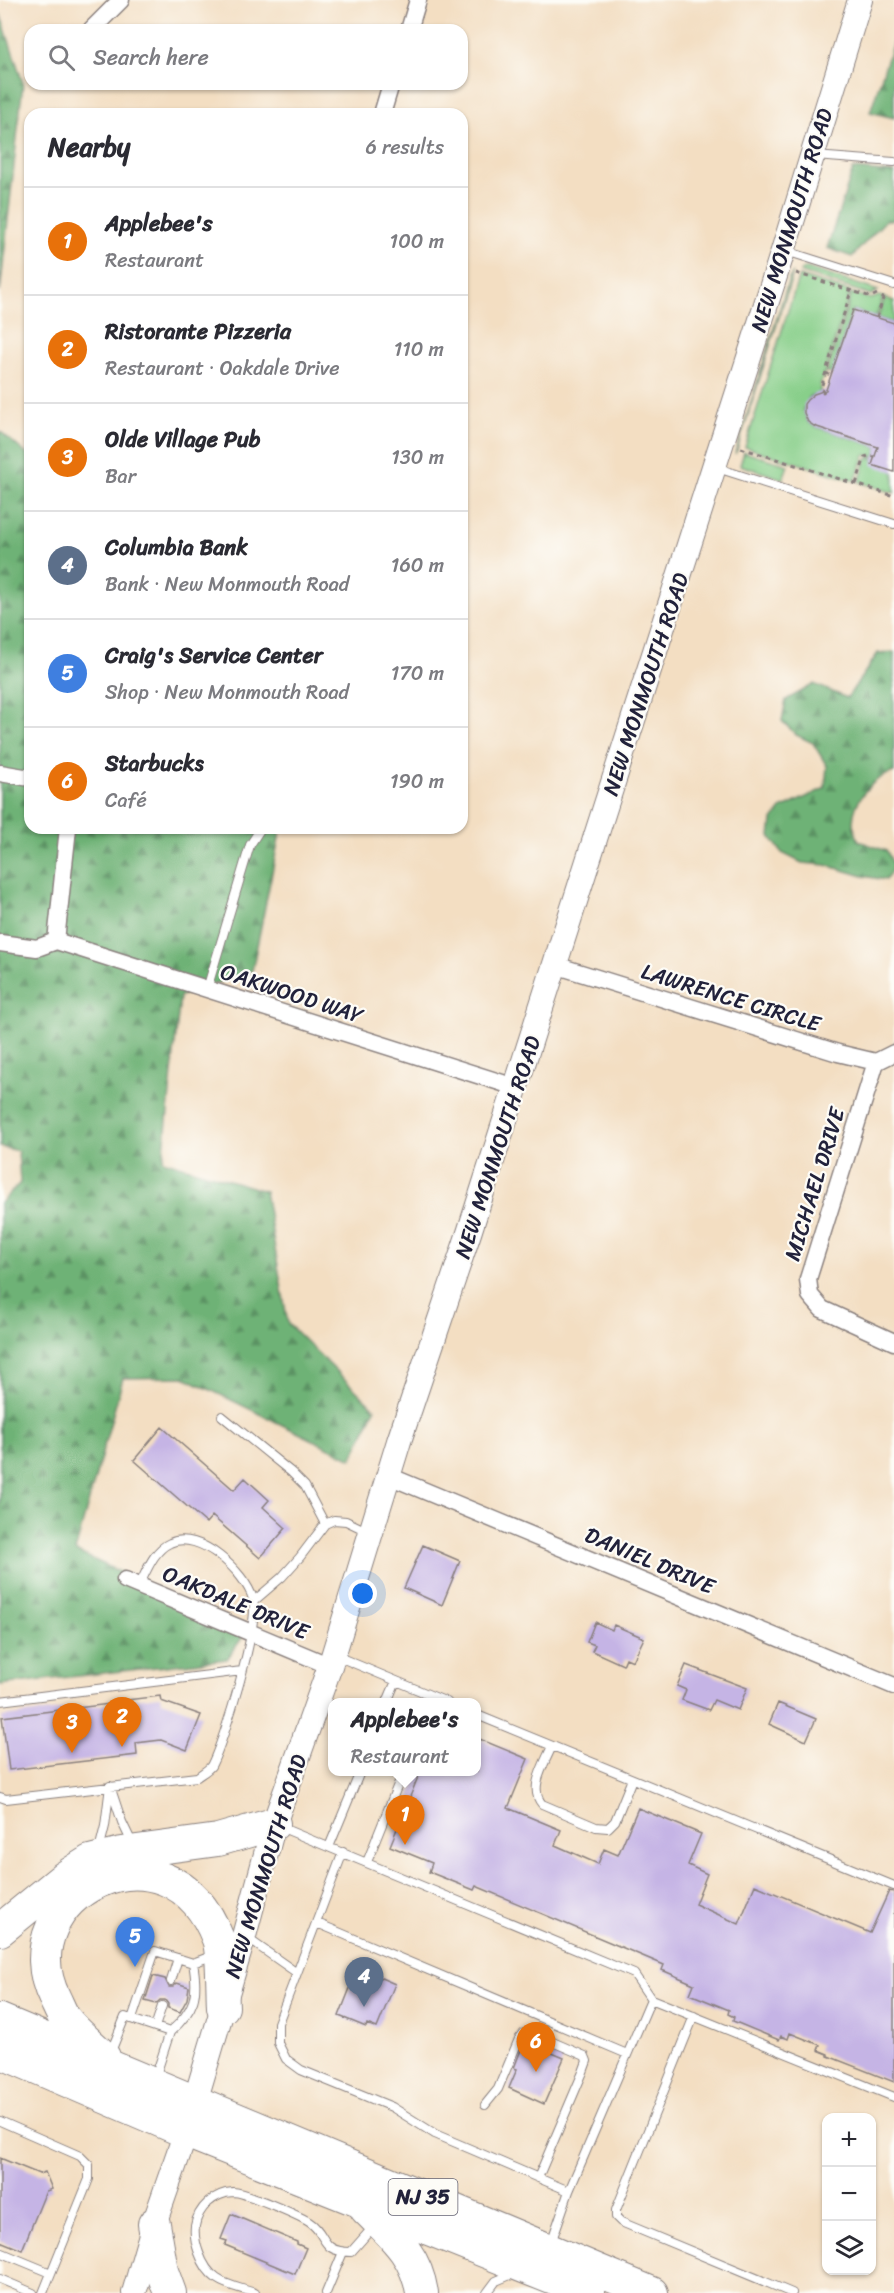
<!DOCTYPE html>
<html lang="en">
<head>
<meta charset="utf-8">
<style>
  :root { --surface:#fff; --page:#f7f7f7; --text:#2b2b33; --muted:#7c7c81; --line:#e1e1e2; --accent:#1a73e8 }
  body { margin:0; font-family:Sriracha,sans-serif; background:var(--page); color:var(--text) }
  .controls { position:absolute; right:18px; bottom:18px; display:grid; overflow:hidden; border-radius:12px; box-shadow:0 2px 4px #0004 }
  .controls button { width:54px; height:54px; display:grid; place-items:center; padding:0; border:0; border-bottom:2px solid var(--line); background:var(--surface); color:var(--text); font:30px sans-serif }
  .you { position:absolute; left:363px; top:1594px; width:21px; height:21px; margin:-15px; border:4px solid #fff; border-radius:50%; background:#1a73e8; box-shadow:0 0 0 9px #1a73e833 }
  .badge { display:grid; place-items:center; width:39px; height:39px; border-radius:50%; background:var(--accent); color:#fff; font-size:20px; font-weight:700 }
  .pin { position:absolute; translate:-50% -50px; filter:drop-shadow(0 2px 3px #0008) }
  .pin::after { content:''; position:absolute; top:32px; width:21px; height:18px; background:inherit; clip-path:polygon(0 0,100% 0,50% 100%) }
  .popup { position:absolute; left:328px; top:1698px; width:153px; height:78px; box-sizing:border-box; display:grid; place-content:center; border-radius:12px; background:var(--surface); filter:drop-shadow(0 2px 4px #0005); font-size:20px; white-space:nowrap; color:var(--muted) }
  .popup b { font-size:22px; color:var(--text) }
  .popup::after { content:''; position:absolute; left:50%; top:100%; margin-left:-12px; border:12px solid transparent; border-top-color:var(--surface) }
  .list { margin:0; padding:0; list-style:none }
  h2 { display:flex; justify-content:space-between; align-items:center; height:78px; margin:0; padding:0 24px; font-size:26px }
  h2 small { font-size:20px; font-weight:400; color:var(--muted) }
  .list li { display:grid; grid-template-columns:39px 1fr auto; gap:18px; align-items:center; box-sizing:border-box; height:108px; padding:0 24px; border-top:2px solid var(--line) }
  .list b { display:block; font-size:22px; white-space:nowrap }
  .list p { margin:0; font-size:20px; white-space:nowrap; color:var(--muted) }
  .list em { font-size:20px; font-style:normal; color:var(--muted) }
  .icon { flex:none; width:33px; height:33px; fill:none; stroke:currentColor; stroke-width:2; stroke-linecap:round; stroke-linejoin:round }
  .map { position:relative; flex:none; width:894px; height:2293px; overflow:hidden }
  .search { position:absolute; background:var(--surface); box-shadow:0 2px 4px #0004; left:24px; top:24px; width:444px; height:66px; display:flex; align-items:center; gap:15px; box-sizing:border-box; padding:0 21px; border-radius:18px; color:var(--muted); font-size:22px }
  .panel { position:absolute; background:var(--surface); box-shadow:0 2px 4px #0004; left:24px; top:108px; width:444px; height:726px; border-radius:18px }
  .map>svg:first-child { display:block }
  .green { fill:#88cf8a; stroke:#557862; stroke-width:1.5 }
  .forest { fill:url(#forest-firs); stroke:#486a58; stroke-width:1.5 }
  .building { fill:#c5b4e5 }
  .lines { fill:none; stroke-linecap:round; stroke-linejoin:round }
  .lane-casing { stroke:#8a807e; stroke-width:10 }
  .street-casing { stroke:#8a807e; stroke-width:19 }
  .secondary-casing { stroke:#8a807e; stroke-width:26 }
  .highway-casing { stroke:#8a807e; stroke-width:34 }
  .path { stroke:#8a807e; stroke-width:3; stroke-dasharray:4.5 4.5; stroke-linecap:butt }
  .lane { stroke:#fff; stroke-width:8 }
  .street { stroke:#fff; stroke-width:16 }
  .secondary { stroke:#fff; stroke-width:24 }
  .highway { stroke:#fff; stroke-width:32 }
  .labels { text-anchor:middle; stroke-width:4.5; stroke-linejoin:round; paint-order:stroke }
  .shield { fill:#fdfcf7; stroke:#646373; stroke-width:1.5 }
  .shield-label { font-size:21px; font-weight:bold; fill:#22223b }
  .street-label { font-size:22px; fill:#22223b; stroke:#fdfcf7 }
</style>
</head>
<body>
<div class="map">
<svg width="894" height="2293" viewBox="0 0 894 2293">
  <defs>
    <pattern id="forest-firs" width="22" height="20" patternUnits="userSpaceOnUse" patternTransform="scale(1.5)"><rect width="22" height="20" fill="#6eb276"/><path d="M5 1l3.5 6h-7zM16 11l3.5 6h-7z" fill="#5a9062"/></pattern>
  </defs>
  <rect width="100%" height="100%" fill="#fdfcf7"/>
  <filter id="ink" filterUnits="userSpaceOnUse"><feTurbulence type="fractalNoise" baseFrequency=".0167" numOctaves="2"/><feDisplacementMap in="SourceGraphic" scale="12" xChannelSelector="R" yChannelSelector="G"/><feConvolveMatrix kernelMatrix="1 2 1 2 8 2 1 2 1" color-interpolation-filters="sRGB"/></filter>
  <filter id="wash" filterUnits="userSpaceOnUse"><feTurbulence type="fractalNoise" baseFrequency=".008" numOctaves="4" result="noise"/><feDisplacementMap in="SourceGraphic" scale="24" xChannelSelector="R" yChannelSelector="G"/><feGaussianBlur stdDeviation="1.35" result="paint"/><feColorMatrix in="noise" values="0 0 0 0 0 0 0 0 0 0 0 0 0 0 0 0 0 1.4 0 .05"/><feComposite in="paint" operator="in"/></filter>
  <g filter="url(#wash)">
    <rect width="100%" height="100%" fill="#f3dec2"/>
    <path class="green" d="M807,268L878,291L871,295L800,272L802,269Z
      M793,273L737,450L735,454L789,279Z
      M799,276L850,292L820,386V393L810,396L803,409L808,422L814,426L878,447L875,456L865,455L855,481L745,447Z
      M852,293L871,299L879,296L883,297L876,317L852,310L832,374L827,372Z
      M885,298L894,301V323L878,318Z
      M744,452L788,465L783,479L740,465Z
      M871,457L894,472V493L859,482L866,460Z"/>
    <path class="forest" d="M0,13L23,83L0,293Z
      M894,39V118L870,112Z
      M853,169L894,173V220H886L852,257L827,248Z
      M0,431L30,457V828H281L252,971L180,996L163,1160L265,1191L288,1324L375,1409L352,1459L184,1377L123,1378L75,1551L247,1631L227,1659L0,1685V1203L20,1183L18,1151L0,1147Z
      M894,652V772C872,778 854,799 853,822C853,828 857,836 859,841L887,851L894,866L886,880L863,876L826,865L802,863L782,853L770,836L772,821L781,809L825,788L827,766L813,743L796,735L782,721L786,700L814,684L847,698L878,653Z"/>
    <g id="blocks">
      <path class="building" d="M853,310L894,323V472L872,465L878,447L814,426L808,422L804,413V404L807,400L814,394L826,390Z
        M162,1427L234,1490L245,1478L269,1500L263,1507L286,1528L260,1558L212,1516L206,1523L134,1460Z
        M423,1545L460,1561L442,1605L404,1588Z
        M595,1622L612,1630L614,1625L644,1638L633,1661L626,1658L623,1665L592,1651L595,1645L587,1642Z
        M686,1665L747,1688L738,1710L714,1700L709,1710L682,1700L686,1690L677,1686Z
        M160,1696L161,1701L201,1715L187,1750L161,1740L136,1743L137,1755L9,1770L2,1717L127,1702L126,1700Z
        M778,1703L816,1719L806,1741L769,1724Z
        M477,1738L528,1759L508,1808L561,1830L555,1845L598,1864L604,1849L618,1855L638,1808L701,1834L688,1865L707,1874L695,1904L739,1924L755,1885L870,1933L889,1891L894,1892V2082L828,2056V2054L818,2050L820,2045L790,2033L788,2039L781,2036L779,2040L733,2021L734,2017L728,2014L729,2010L690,1994L694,1984L662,1970L664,1965L476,1886L474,1890L429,1872L432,1863L390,1846L420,1772H477Z
        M358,1968L395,1984L377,2028L367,2024L366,2027L339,2016Z
        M153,1976L165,1979L169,1987H173L177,1983L189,1987L187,1999L180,2012L168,2008V2004L165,2000H160L156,2004L145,2001Z
        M528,2043L564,2058L544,2104L509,2088L517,2069L514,2068L521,2050L524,2051Z
        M0,2158L39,2174L45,2172L52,2189L46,2191L22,2250L0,2241Z
        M231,2214L297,2242V2244L306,2248L295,2274L225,2245L227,2241L221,2239Z"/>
    </g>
  </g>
  <g filter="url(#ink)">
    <use href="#blocks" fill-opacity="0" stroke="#8a807e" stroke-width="1.5"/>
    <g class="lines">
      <g class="lane-casing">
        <path id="lane" d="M815,156L894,162
          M786,251L894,285
          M714,467L894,524
          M207,989L250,845L261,828
          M222,1416L291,1472L305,1486L325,1524
          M254,1601L282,1577L300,1557L325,1524L334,1520L346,1521L369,1532
          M334,1655L447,1702
          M0,1701L242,1671
          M387,1702L396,1681
          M477,1715L894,1886
          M552,1746C545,1763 528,1788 542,1804L596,1827L608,1828L615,1821L632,1779
          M0,1797L6,1799L197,1777C201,1774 208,1770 211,1766C224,1742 260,1623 253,1599C245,1572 199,1529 170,1543C154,1550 147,1570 139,1586
          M280,1827L634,1974L651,1999
          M329,1847L360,1772
          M99,1850L105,1826L110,1786L122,1822L133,1845
          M367,1862L403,1772
          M317,1923L627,2054
          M247,1938L297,1973L278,2023V2043L286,2059L301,2070L392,2107L435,2134L569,2191L551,2243
          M297,1973L343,1852
          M171,1981L178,1958
          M694,2016L616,2210V2217L621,2222L792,2293
          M132,2019L155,1951L193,1963L214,1955
          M155,2027L162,2006
          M170,2032C195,2010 199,1995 193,1963
          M110,2054L125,2017L170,2032L155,2078
          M485,2105L498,2089L519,2039L524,2033H532L585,2056L587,2061L583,2072L538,2178
          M0,2121L80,2156L89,2165V2179L43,2293
          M569,2191L651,1999L894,2097
          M0,2252L51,2273
          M0,2279L33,2293
          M255,2293C228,2284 210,2284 199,2253C196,2245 194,2235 195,2226C198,2208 214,2193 233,2192C244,2192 298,2215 309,2222C328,2234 319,2252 351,2252L374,2226
          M326,2293L343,2252
          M487,2293L496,2281L515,2273"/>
      </g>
      <g class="street-casing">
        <path id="street" d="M91,30L121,0
          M409,30L418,0
          M382,114L391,84
          M0,773L30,778
          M56,941L515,1087
          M56,941L68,828
          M0,943L37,948L56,941
          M555,965L838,1053L876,1062L894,1053
          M876,1062L808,1279L810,1295L822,1309L894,1342
          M389,1476L894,1686
          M125,1580L330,1666"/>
      </g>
      <g class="secondary-casing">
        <path id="secondary" d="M134,2293L154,2224L186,2132L244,1936L274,1824L330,1666L399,1441L469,1233L783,251L860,0"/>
      </g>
      <g class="highway-casing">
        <path id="highway" d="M0,1930L65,1877L90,1861L122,1853L218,1840L274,1824
          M0,2020L652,2293
          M0,2052L186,2132L589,2293
          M104,2057C92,2045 76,2033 65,2019C61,2013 58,2005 55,1999C3,1896 169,1809 218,1939C223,1953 222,1990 223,2007
          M366,2209C392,2235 416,2254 422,2293
          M154,2224L162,2271L170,2293"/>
      </g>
      <path class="path" d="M796,273L871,297L877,294
        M877,318L884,295
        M825,373L831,375
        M824,393L821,388L851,291
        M741,448L894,496
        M856,484L865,457L868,456L875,457"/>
      <use href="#lane" class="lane"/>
      <use href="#street" class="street"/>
      <use href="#secondary" class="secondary"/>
      <use href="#highway" class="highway"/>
    </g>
  </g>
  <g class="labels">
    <rect class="shield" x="388.5" y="2179" width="69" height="36" rx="4.5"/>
    <g class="shield-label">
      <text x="423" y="2204">NJ 35</text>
    </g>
    <g class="street-label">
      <text transform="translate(791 220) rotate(-73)" y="8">NEW MONMOUTH ROAD</text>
      <text transform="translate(645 684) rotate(-72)" y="8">NEW MONMOUTH ROAD</text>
      <text transform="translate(292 993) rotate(18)" y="8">OAKWOOD WAY</text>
      <text transform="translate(731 997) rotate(17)" y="8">LAWRENCE CIRCLE</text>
      <text transform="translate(497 1147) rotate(-72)" y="8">NEW MONMOUTH ROAD</text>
      <text transform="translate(814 1184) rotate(-73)" y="8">MICHAEL DRIVE</text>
      <text transform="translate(650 1560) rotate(23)" y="8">DANIEL DRIVE</text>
      <text transform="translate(236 1602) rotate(23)" y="8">OAKDALE DRIVE</text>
      <text transform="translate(265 1866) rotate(-73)" y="8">NEW MONMOUTH ROAD</text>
    </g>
  </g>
</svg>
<div class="controls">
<button>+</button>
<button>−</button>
<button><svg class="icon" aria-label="layers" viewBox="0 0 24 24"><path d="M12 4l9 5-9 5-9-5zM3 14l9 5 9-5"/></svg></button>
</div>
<div class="you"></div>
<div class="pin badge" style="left:405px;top:1845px;background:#e8710a">1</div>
<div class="popup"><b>Applebee's</b>Restaurant</div>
<div class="pin badge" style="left:122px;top:1747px;background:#e8710a">2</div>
<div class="pin badge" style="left:72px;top:1753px;background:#e8710a">3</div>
<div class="pin badge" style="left:364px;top:2007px;background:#5c6f8a">4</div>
<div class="pin badge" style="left:135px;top:1967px;background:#3f7fe0">5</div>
<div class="pin badge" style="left:536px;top:2072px;background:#e8710a">6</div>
<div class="search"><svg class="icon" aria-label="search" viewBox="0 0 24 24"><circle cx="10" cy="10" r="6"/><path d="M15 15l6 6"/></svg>Search here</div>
<section class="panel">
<h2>Nearby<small>6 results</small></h2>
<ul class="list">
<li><span class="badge" style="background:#e8710a">1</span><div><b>Applebee's</b><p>Restaurant</p></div><em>100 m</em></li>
<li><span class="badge" style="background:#e8710a">2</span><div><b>Ristorante Pizzeria</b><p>Restaurant · Oakdale Drive</p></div><em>110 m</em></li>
<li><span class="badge" style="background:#e8710a">3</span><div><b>Olde Village Pub</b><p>Bar</p></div><em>130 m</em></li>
<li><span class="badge" style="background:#5c6f8a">4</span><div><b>Columbia Bank</b><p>Bank · New Monmouth Road</p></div><em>160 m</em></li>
<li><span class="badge" style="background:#3f7fe0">5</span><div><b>Craig's Service Center</b><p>Shop · New Monmouth Road</p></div><em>170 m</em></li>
<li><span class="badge" style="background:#e8710a">6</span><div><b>Starbucks</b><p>Café</p></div><em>190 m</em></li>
</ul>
</section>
</div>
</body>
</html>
